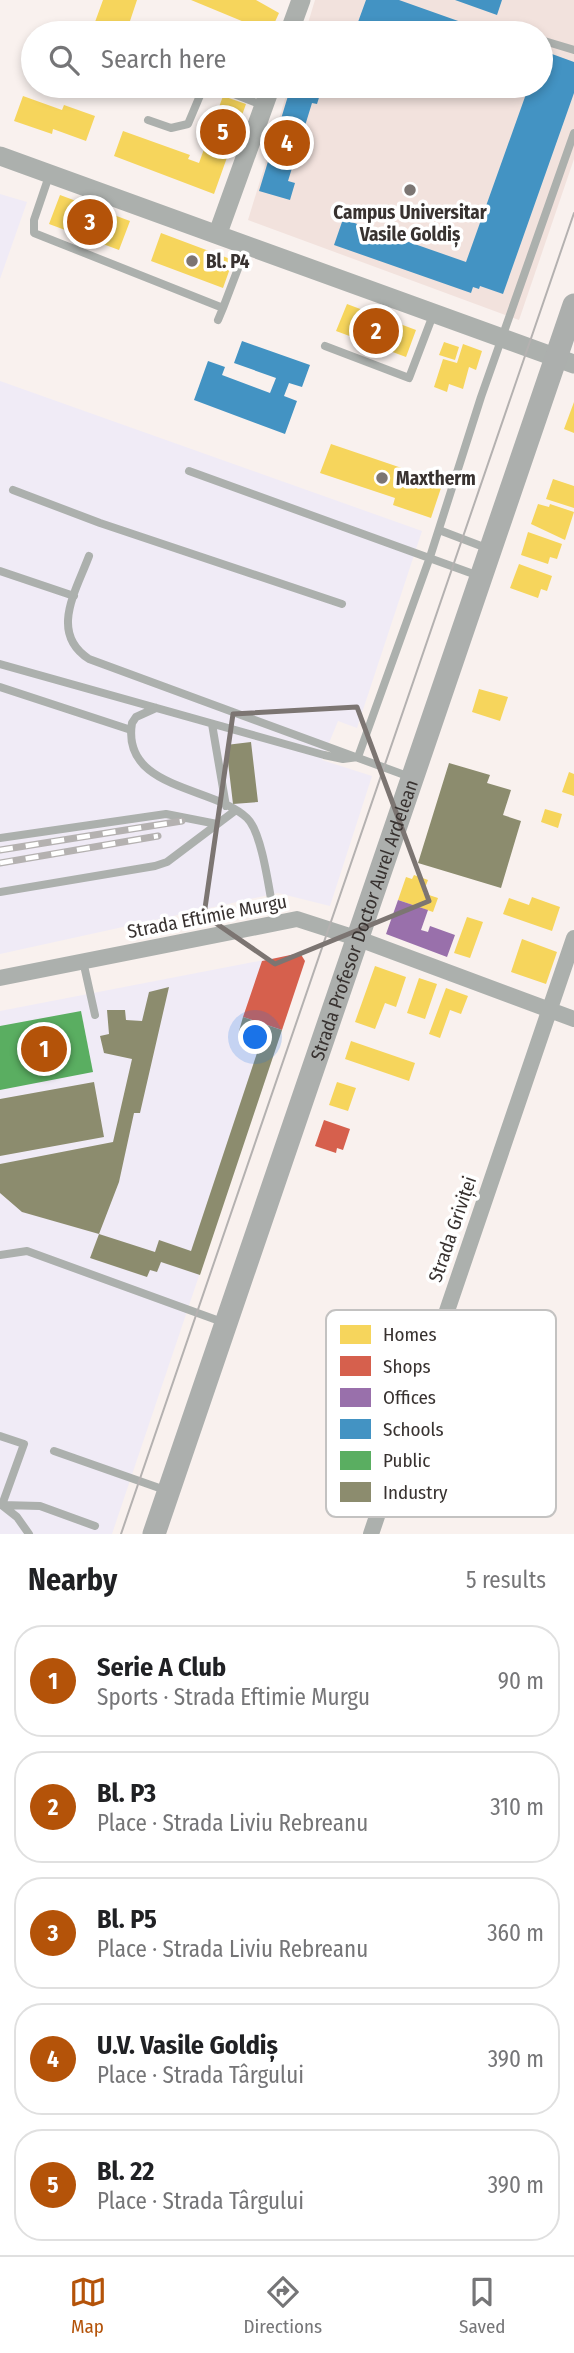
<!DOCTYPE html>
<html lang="en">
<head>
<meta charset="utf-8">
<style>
  :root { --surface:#fff; --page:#f6f6f6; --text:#202124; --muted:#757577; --line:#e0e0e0; --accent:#b45309 }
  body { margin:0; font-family:"Fira Sans Condensed",sans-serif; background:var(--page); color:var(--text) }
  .you { position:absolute; left:256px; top:1038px; width:24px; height:24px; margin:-18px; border:5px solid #fff; border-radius:50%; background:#1a73e8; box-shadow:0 0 0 10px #1a73e833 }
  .badge { display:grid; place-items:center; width:46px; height:46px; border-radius:50%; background:var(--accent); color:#fff; font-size:23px; font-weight:700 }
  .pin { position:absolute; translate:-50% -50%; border:4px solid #fff; box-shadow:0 2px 7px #0006 }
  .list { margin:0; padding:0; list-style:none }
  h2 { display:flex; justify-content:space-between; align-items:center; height:91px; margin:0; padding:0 28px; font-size:30px }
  h2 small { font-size:23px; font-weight:400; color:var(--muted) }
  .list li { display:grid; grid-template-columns:46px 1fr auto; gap:21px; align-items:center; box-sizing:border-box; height:112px; margin:0 14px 14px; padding:0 14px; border:2px solid var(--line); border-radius:28px }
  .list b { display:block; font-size:26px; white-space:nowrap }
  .list p { margin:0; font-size:23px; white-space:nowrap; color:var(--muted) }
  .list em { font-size:23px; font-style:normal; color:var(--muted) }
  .icon { flex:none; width:38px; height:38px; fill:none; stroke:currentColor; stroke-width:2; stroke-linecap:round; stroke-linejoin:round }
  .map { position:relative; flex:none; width:574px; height:1534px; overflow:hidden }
  .search { position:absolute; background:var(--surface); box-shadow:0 4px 10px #0003; left:21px; right:21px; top:21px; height:77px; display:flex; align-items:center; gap:18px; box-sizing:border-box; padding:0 24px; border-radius:38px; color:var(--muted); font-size:26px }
  .sheet { height:721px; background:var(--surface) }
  nav { display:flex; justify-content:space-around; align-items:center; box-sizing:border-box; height:98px; border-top:2px solid var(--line); background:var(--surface); font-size:19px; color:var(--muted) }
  nav a { display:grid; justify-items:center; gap:4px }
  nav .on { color:var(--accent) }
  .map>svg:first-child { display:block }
  .industrial { fill:#f0ebf6 }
  .built { fill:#f2e2dd }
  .homes { fill:#f6d55c }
  .shops { fill:#d6604d }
  .offices { fill:#9970ab }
  .schools { fill:#4393c3 }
  .public { fill:#5aae61 }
  .industry { fill:#8c8c6e }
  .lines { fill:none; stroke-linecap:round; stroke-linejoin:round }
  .service { stroke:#acb0ad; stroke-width:8 }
  .minor { stroke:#acb0ad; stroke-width:16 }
  .tertiary { stroke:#acb0ad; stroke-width:19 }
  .secondary { stroke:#acafad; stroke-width:23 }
  .tram { stroke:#b4b1b0; stroke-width:2 }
  .rail-casing { stroke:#b4b1b0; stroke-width:7 }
  .rail { stroke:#fff; stroke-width:4.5; stroke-dasharray:13; stroke-linecap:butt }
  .marked { fill:none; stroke:#7c7572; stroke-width:5; stroke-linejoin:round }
  .poi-dot { fill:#7c7572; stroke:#fff; stroke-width:2.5 }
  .labels { text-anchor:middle; stroke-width:7; stroke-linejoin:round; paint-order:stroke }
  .poi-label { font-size:19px; font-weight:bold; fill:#383230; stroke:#fff; text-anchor:start }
  .street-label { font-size:19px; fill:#383230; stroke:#fff }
  .key { fill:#fff; stroke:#c3c2c1; stroke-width:2 }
  .key-label { font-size:19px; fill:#383230 }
</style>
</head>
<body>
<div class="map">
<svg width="574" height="1534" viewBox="0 0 574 1534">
  <rect width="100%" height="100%" fill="#f9f1ee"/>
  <path class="industrial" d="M0,194L27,202L0,279Z
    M0,381L422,531L357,728L338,721L322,760L372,776L330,906L278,893L0,954Z
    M300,953L305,961L112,1534H0V1011Z"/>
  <path class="built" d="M315,0H574V159L519,320L248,220L289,86H541V33H305Z"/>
  <path class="homes" d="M103,0H137L126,33H91Z
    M191,0H256L279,13L270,33H245L249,24Z
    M23,96L62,110L64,105L95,116L86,141L53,129L52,134L14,121Z
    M223,96L246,104L214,194L114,156L123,131L190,155L188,159L199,163Z
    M60,195L130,221L119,250L49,224Z
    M161,233L233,260L223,288L151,261Z
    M347,304L416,330L406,357L336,331Z
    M444,342L459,347L455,360L439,355Z
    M463,344L482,351L476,370L469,367L463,389L449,384L447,392L434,387L443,359L457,363Z
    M574,402V433L564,429Z
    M331,444L443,482L431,518L393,505L395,498L320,473Z
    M553,479L574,486V508L546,499Z
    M538,504L549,507L550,504L574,512L565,540L531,524Z
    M528,532L562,544L557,559L550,557L548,564L521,555Z
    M519,564L552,576L547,591L541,589L538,598L510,588Z
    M479,689L508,697L500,721L472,712Z
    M569,772L574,774V796L562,792Z
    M545,809L562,814L558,828L541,822Z
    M414,875L428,880L423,893L438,898L433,912L398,900L406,877L412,879Z
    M532,897L560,907L552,931L503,914L509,898L529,905Z
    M467,917L483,922L470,958L454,953Z
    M522,939L557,952L546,984L511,972Z
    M375,966L406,977L396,1007L385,1003L375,1029L355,1022Z
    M419,978L437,984L425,1019L407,1013Z
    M446,988L468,996L461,1014L450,1010L440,1038L429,1034Z
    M351,1041L415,1063L409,1081L345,1059Z
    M337,1082L356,1088L348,1111L329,1105Z"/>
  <path class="shops" d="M300,953L305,961L282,1030L243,1017L262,961Z
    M324,1120L350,1129L343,1150L337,1148L336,1153L315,1146Z"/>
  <path class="offices" d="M398,900L428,910L421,930L428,932L430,926L455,935L447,957L386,934Z"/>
  <path class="schools" d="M366,0H399L492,33H354Z
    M455,0H502L497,15Z
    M541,50L574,62V93L503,294L480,286L479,289L473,287L471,293L334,245L343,219L466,262L526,94L503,86H541Z
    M291,86L322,88L317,104L312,103L288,181L295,183L290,200L259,191Z
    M242,341L310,365L302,387L289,383L284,396L297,401L285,434L194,400L208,361L225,367L222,375L270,393L276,378L234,363Z"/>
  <path class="public" d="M81,1011L93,1072L0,1090V1026Z"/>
  <path class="industry" d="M251,742L258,802L233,804L226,745Z
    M449,763L490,775L487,783L511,790L503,815L521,821L501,888L418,863Z
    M169,987L140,1113H134L119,1182L99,1234L22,1212L0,1193V1164L113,1142L132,1059L104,1053L100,1036L109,1034L107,1010H125L126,1020L142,1021L149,992Z
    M243,1017L282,1030L200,1275L161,1262L157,1272L150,1270L147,1277L90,1258L99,1234L155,1252L159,1240L191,1251L262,1038L239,1031Z
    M94,1082L104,1137L0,1156V1099Z"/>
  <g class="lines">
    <path class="service" d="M497,26L521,33
      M541,40L574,50
      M214,86L264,106
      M148,120L171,128L188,124L204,86
      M50,173L34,220V233L223,308L247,245
      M218,320L223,308
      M325,346L409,378L433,315
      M189,471L479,576
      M13,490L100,523L342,604
      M439,530L489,549
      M89,556C76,591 49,633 89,659L410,777
      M0,571L74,596
      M0,664L324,755L343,759L358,757L430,557L481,397L574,133
      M0,687L131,730
      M156,708L136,717L132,723C121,790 214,786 247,818C263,833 270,898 275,921
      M212,724L226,806
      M0,838L166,814L217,824
      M0,892L155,866L167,862L236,810
      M83,961L95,1015
      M0,1255L27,1251L225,1323
      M0,1436L24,1444L2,1505
      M54,1451L165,1490
      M2,1505L40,1506L95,1526
      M3,1506L17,1517L29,1534"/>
    <path class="minor" d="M0,978L297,919L359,939L574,1019
      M371,1534L574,938"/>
    <path class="tertiary" d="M289,33L301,0
      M0,156L574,364
      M218,233L271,86"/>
    <path class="secondary" id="s1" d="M154,1534L574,305"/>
    <path class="tram" d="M121,1534L574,213"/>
    <g class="rail-casing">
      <path id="rail" d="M0,850L182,821
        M0,863L158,836"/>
    </g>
    <use href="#rail" class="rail"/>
  </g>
  <path class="marked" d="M357,707L429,901L275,964L204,915L233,714Z"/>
  <g class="poi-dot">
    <circle cx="410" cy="190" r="7"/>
    <circle cx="192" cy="261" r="7"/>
    <circle cx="382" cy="478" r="7"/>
  </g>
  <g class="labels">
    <g class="poi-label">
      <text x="410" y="219" text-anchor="middle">Campus Universitar<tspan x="410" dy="22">Vasile Goldiș</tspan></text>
      <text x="206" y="268">Bl. P4</text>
      <text x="396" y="485">Maxtherm</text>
    </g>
    <g class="street-label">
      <text transform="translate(207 916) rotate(-11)" y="7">Strada Eftimie Murgu</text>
      <text dy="7" stroke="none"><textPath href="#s1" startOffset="649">Strada Profesor Doctor Aurel Ardelean</textPath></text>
      <text transform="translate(452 1229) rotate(-71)" y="7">Strada Griviței</text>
    </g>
  </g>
  <rect x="326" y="1310" width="230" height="207" rx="10" class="key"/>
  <rect x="340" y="1325" width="31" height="19" fill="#f6d55c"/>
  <rect x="340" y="1356" width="31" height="20" fill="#d6604d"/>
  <rect x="340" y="1388" width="31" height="19" fill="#9970ab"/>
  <rect x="340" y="1419" width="31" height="20" fill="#4393c3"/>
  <rect x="340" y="1451" width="31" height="19" fill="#5aae61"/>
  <rect x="340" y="1482" width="31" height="20" fill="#8c8c6e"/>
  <g class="key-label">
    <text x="383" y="1341">Homes</text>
    <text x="383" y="1373">Shops</text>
    <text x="383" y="1404">Offices</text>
    <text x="383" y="1436">Schools</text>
    <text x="383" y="1467">Public</text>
    <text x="383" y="1499">Industry</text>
  </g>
</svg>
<div class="you"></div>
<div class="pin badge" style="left:44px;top:1049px">1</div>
<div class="pin badge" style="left:376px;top:331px">2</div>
<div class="pin badge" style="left:90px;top:222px">3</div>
<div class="pin badge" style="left:287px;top:143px">4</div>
<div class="pin badge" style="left:223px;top:132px">5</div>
<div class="search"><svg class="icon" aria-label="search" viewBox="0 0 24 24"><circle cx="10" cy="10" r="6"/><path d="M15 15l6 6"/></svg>Search here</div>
</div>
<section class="sheet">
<h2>Nearby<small>5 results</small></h2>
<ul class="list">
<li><span class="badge">1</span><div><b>Serie A Club</b><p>Sports · Strada Eftimie Murgu</p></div><em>90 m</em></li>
<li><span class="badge">2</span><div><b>Bl. P3</b><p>Place · Strada Liviu Rebreanu</p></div><em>310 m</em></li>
<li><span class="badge">3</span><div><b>Bl. P5</b><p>Place · Strada Liviu Rebreanu</p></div><em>360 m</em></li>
<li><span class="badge">4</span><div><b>U.V. Vasile Goldiș</b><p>Place · Strada Târgului</p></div><em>390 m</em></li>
<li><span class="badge">5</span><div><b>Bl. 22</b><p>Place · Strada Târgului</p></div><em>390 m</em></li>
</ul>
</section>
<nav>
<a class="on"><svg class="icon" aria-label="map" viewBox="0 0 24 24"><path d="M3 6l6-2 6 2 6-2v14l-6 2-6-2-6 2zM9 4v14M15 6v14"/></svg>Map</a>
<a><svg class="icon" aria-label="directions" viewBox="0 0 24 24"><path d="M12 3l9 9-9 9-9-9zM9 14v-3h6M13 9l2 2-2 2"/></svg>Directions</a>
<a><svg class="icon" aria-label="saved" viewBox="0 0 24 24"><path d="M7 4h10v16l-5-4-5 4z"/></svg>Saved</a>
</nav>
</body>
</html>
